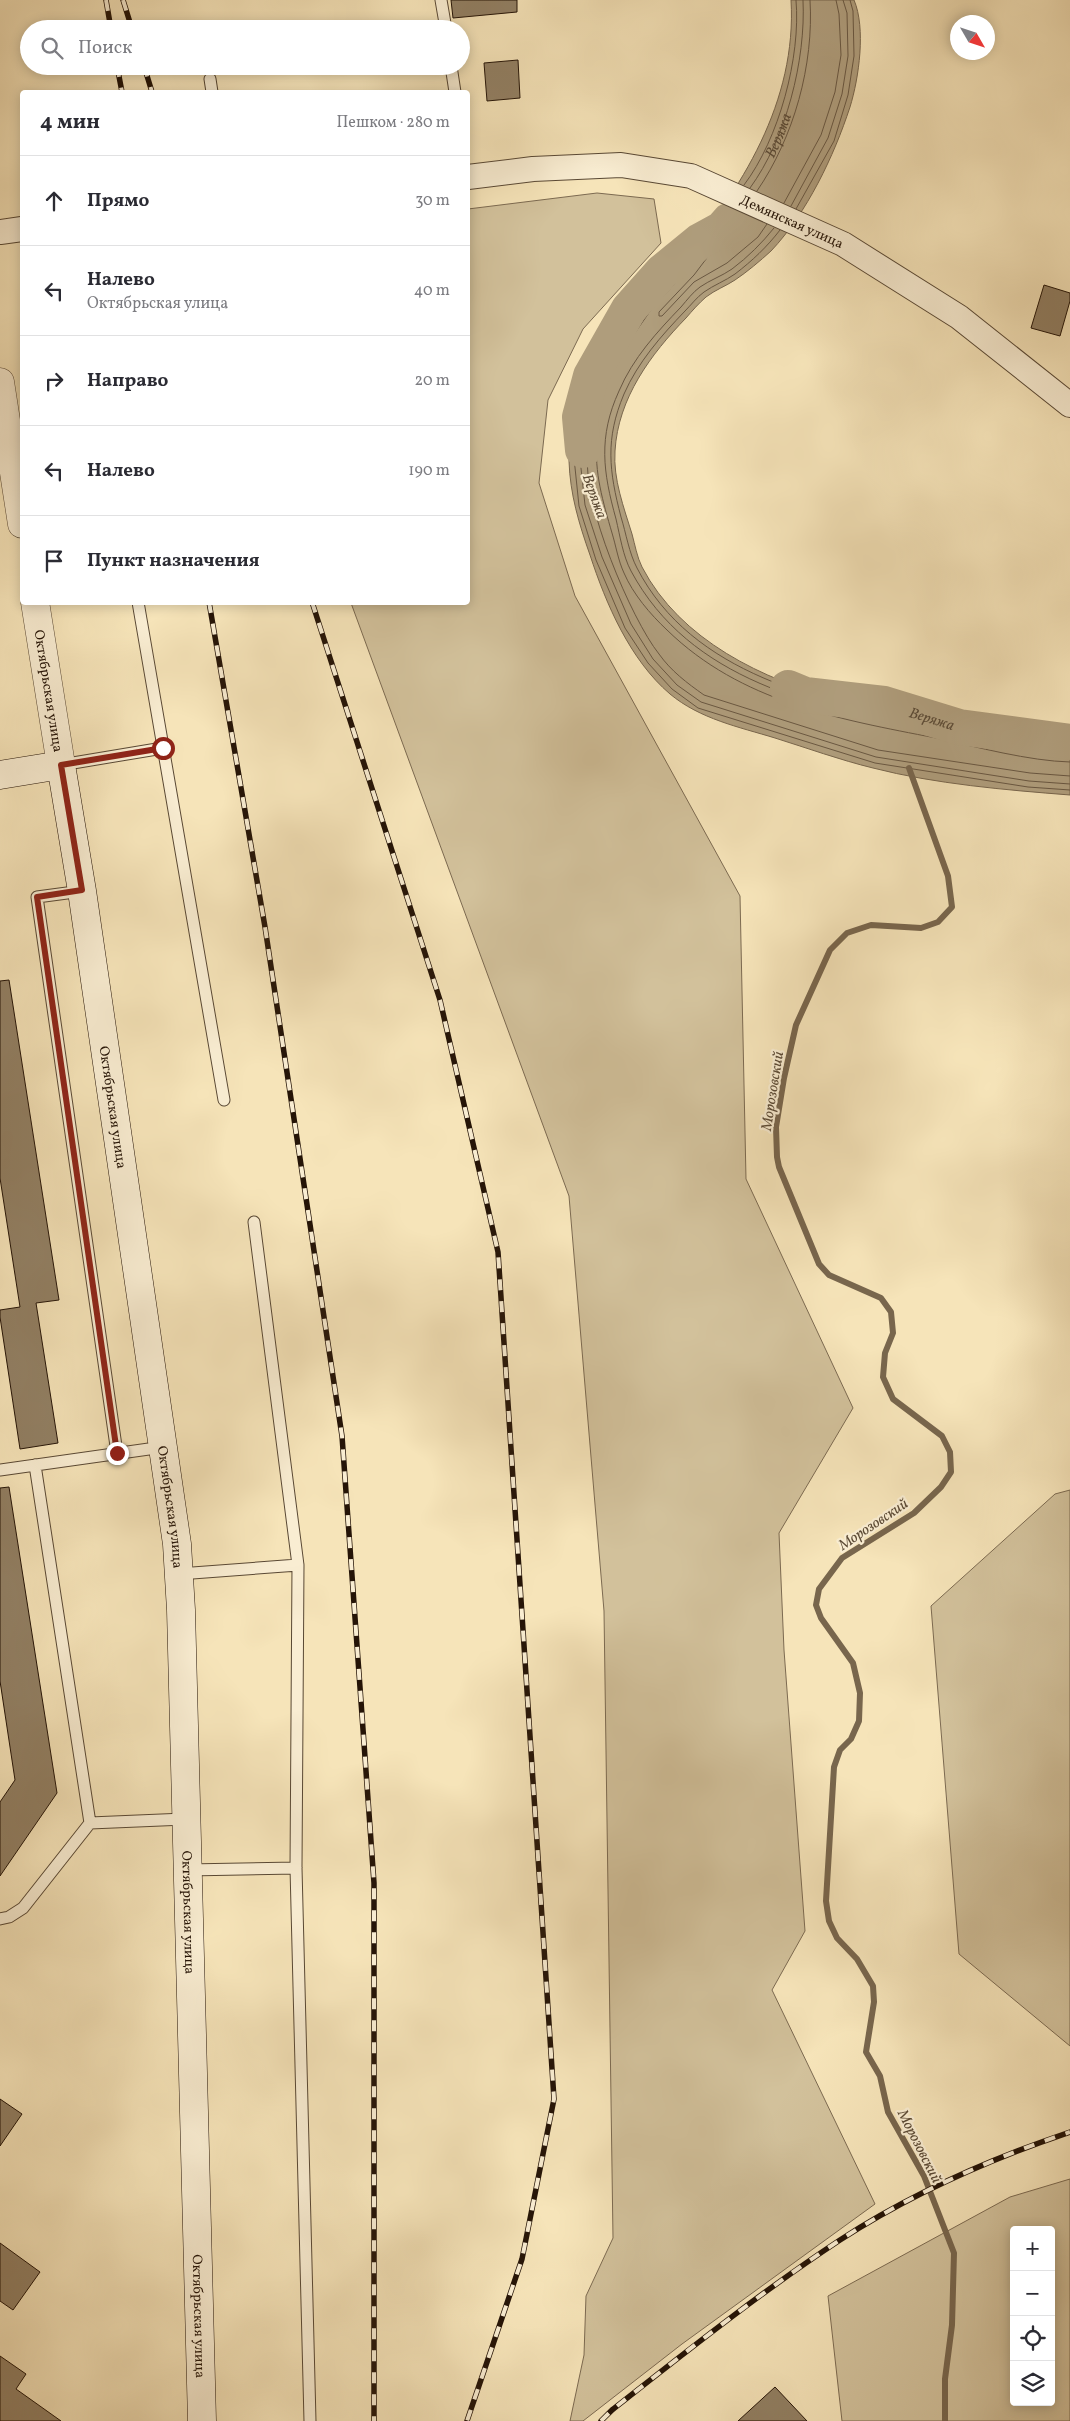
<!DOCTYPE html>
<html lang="ru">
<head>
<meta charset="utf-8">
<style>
  :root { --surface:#fff; --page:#f2f2f3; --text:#2b2b33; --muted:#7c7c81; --line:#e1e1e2 }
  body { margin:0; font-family:Vollkorn,serif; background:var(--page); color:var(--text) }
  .controls { position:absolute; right:15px; bottom:15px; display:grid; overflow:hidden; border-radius:5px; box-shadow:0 2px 12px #0003 }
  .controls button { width:45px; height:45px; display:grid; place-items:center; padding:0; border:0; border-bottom:1px solid var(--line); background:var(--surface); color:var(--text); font:25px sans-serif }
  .compass { position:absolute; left:950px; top:15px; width:45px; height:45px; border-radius:50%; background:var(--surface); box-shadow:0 2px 12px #0003; rotate:129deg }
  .stop { position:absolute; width:15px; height:15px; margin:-11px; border:4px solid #8f2418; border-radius:50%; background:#fff }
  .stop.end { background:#8f2418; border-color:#fff; box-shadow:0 1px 5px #0008 }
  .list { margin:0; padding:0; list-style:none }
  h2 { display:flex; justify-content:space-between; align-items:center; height:65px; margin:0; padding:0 20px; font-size:21px }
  h2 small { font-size:16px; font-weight:400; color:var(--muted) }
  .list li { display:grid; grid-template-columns:32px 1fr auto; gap:15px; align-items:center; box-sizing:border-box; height:90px; padding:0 20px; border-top:1px solid var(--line) }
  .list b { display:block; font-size:19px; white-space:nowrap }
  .list p { margin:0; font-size:16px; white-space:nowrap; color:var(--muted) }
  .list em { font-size:16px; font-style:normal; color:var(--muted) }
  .icon { flex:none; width:28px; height:28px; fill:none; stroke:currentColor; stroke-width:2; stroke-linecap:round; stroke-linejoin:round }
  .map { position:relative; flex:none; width:1070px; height:2421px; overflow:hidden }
  .search { position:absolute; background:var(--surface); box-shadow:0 2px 12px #0003; left:20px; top:20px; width:450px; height:55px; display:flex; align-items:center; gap:12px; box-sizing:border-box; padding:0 18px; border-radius:28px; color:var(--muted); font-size:19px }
  .panel { position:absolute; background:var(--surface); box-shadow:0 2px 12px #0003; left:20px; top:90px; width:450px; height:515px; border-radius:5px }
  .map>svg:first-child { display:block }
  .green { fill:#d2c19b; stroke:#7c6a51; fill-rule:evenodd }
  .water { fill:#af9d7c; stroke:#78664d }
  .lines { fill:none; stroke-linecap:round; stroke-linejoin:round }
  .shore { stroke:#6a5842; stroke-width:1 }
  .stream { stroke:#78664d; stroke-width:6 }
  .river { stroke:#af9d7c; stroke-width:36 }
  .building { fill:#928064; stroke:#251407 }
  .service-casing { stroke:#594834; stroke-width:13 }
  .minor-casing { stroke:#594834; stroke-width:26 }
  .tertiary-casing { stroke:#594834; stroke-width:29 }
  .secondary-casing { stroke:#251407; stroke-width:29 }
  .service { stroke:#f9edd2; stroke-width:11 }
  .minor { stroke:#f9edd2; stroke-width:24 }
  .tertiary { stroke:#f9edd2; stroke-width:28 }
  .secondary { stroke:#f9edd2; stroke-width:28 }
  .rail-casing { stroke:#251407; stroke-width:5.5 }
  .rail { stroke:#f9edd2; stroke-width:4; stroke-dasharray:11; stroke-linecap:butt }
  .route { stroke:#8f2418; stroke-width:6 }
  .labels { text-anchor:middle; stroke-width:4.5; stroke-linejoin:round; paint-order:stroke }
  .street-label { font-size:14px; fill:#251407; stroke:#f9edd2 }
  .water-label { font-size:15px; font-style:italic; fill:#5c4b36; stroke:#f9edd2 }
</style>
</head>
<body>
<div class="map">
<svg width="1070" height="2421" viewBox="0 0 1070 2421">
  <rect width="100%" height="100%" fill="#f6e4b9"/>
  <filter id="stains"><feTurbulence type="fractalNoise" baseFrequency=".004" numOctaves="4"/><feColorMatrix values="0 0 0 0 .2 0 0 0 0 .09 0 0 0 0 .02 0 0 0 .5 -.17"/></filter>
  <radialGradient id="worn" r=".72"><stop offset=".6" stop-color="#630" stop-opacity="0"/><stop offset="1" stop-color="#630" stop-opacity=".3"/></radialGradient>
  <path class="green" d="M597,193L654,199L661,243L583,329L548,400L539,483L575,596L740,896L746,1179L853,1408L779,1533L784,1650L805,1931L772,1990L875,2204L682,2344L583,2421H570L584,2355L586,2296L613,2238L604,1611L569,1196L351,603L468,602V209Z
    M1070,1490V2046L959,1954L931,1606L1055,1494Z
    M1070,2179V2421H842L828,2296L1010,2197ZM1014,2230H1051V2402H1014Z"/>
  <path class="water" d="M791,0H854C866,28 859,78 850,107C834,156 807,213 771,251C760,261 747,272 735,280C726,286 715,290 706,297C699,303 692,311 686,318C651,354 618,398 615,451C613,479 624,508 632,534C635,545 637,557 642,567C680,640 763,680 840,700C866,707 892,711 918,716C969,726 1019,736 1070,744V795C1006,790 935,784 873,768C840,760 807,748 775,738C739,727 700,719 670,694C630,660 606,604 590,555C579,524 570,494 569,461C568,434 591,383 604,359C623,323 651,294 678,264C742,190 797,101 791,0Z"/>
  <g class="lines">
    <g class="shore">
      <path d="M744,185C779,139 801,57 796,0"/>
      <path id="s1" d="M750,188C786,139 806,60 803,0"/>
      <path d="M757,191C794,137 814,65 810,0"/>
      <path d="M784,203L821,135L835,92L841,55L839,14L836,0"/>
      <path d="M791,206L828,138L842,94L848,56L847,13L843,0"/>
      <path d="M728,207L683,266L648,303L609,360L586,409L574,458L579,506L596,560L625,628L648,663L672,689L698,708L875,763L1028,787L1070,790"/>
      <path d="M734,209L688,270L653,307L614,363L592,411L580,459L585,505L602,557L631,624L653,659L677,685L701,702L876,757L1029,781L1070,784"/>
      <path d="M796,209L834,141L848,95L854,56L853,11L850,0"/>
      <path d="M741,213L694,275L659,312V316H662L694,282L727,263L758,237L767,224"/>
      <path d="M774,228C762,243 748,257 732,269C722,276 710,280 700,287C693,292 687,300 681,307C657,332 633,358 619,391C598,437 603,472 616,519C620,536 623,556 631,571C690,681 815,707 926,729C973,738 1022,751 1070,755"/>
      <path d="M780,230C767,247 752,261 735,274C725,281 714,285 704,292C697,297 691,305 685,311C661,336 638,362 624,394C605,439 609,471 621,517C626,533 629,553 637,568C692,675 821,702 928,723C975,732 1023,745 1070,748"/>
      <path d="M1070,762C1029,761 977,747 936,738C838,719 741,702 667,630C650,614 633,594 624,573C618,560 616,546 612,533C603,502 594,472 597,440L593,439C591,445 589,452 588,458C582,502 631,619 659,654C671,671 687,683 704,695L878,750L1030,773L1070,776"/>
    </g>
    <path class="stream" d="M884,704L889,717
      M909,768L948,876L952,907L938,922L921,928L871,925L847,933L830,950L796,1025L784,1078L776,1127L777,1157L779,1167L819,1264L829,1275L881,1298L891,1312L893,1333L885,1353L883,1377L893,1399L942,1436L950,1452L951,1472L941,1487L914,1513L842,1558L819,1589L816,1605L821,1618L853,1663L860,1693L859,1721L851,1739L840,1750L834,1767L826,1901L829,1921L837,1938L857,1959L873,1986L874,2002L866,2052L880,2076L888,2112L924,2176L954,2253L952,2325L945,2379V2421"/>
    <g class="river">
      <path d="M583,450L580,417L591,376L629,309L662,272L700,241L722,229L729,221"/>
      <path id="s2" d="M788,688L805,695L884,704L959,727L1070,742"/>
    </g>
  </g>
  <path class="building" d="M451,0H517V12L453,18Z
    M518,60L520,98L487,101L484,63Z
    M1044,285L1070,293V301L1060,336L1031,328Z
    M9,980L59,1300L36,1303L58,1443L20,1449L0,1317V1310L20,1307L0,1178V981Z
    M9,1487L57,1793L0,1876V1802L15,1780L0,1681V1488Z
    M0,2099L22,2114L0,2146Z
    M0,2243L40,2272L13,2310L0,2301Z
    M0,2356L26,2374L16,2389L61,2421H0Z
    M775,2387L807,2421H738Z"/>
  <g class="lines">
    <g class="service-casing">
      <path id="service" d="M441,0L446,29
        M451,66L455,92
        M210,79L212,92
        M138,602L224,1100
        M61,765L163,748
        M82,891L37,897L117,1453
        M35,1465L90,1823
        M0,1470L163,1447
        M298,1565L296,1868L310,2421
        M179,1574L298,1565L254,1222
        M187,1870L296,1868
        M0,1919L9,1917L23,1908L90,1823L185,1819"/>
    </g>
    <g class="minor-casing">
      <g id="minor">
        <path id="s3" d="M468,177L533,169L621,165L691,176L843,244L959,317L1070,405"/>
        <path d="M0,232L22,229"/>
      </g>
    </g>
    <g class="tertiary-casing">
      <g id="tertiary">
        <path d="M0,382L22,524"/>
        <path id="s4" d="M35,602L61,765"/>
      </g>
    </g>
    <g class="secondary-casing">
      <g id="secondary">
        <path id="s5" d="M0,775L61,765L82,891L177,1544L181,1610L202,2421"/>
      </g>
    </g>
    <use href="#service" class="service"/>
    <use href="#minor" class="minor"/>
    <use href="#tertiary" class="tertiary"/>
    <use href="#secondary" class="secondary"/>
    <g class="rail-casing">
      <path id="rail" d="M106,0L111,29
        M123,0L132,29
        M117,66L122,92
        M144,66L152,92
        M209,602L265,927L342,1436L374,1883V2421
        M312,602L440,1000L498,1252L554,2099L522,2259L467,2421
        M601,2421L612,2410C687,2351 761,2292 840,2240C911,2194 990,2159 1070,2132"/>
    </g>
    <use href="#rail" class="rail"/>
  </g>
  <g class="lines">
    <path class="route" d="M117,1453L37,897L82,890L61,765L163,748"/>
  </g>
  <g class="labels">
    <g class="street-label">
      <text dy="5" stroke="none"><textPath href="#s3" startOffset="335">Демянская улица</textPath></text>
      <text dy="5" stroke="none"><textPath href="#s4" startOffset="90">Октябрьская улица</textPath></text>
      <text dy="5" stroke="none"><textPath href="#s5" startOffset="408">Октябрьская улица</textPath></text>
      <text dy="5" stroke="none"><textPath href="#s5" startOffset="812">Октябрьская улица</textPath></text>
      <text dy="5" stroke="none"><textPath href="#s5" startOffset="1218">Октябрьская улица</textPath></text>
      <text dy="5" stroke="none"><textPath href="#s5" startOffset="1622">Октябрьская улица</textPath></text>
    </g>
    <g class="water-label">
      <text dy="5" stroke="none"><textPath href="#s1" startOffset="60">Веряжа</textPath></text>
      <text transform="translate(595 496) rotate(70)" y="5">Веряжа</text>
      <text dy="5" stroke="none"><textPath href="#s2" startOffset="148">Веряжа</textPath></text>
      <text transform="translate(772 1091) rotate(-81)" y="5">Морозовский</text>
      <text transform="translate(873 1524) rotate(-34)" y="5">Морозовский</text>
      <text transform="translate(920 2146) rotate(63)" y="5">Морозовский</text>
    </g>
  </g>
  <rect width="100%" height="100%" filter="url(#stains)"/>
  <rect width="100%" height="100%" fill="url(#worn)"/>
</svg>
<div class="controls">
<button>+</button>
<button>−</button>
<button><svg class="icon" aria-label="locate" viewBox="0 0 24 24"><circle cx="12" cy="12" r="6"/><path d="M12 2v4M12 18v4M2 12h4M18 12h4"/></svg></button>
<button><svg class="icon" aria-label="layers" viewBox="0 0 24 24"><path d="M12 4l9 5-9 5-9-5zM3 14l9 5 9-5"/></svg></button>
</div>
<svg class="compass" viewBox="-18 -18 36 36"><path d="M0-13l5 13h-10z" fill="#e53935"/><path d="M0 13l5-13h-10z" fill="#7c7c81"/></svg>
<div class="stop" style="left:163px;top:748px"></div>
<div class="stop end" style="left:117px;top:1453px"></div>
<div class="search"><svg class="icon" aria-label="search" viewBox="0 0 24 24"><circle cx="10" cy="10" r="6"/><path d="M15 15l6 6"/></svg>Поиск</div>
<section class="panel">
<h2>4 мин<small>Пешком · 280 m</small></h2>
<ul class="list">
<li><svg class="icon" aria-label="ahead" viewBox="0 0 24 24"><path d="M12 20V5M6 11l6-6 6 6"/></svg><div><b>Прямо</b></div><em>30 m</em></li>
<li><svg class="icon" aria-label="left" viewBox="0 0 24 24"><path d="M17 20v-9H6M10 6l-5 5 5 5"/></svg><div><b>Налево</b><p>Октябрьская улица</p></div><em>40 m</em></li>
<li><svg class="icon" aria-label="right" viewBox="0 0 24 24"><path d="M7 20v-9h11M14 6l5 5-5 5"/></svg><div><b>Направо</b></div><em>20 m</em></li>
<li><svg class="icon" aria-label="left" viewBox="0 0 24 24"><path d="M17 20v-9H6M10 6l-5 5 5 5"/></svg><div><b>Налево</b></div><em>190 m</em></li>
<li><svg class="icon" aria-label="arrive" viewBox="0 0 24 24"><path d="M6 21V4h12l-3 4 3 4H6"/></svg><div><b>Пункт назначения</b></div></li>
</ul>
</section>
</div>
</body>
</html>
